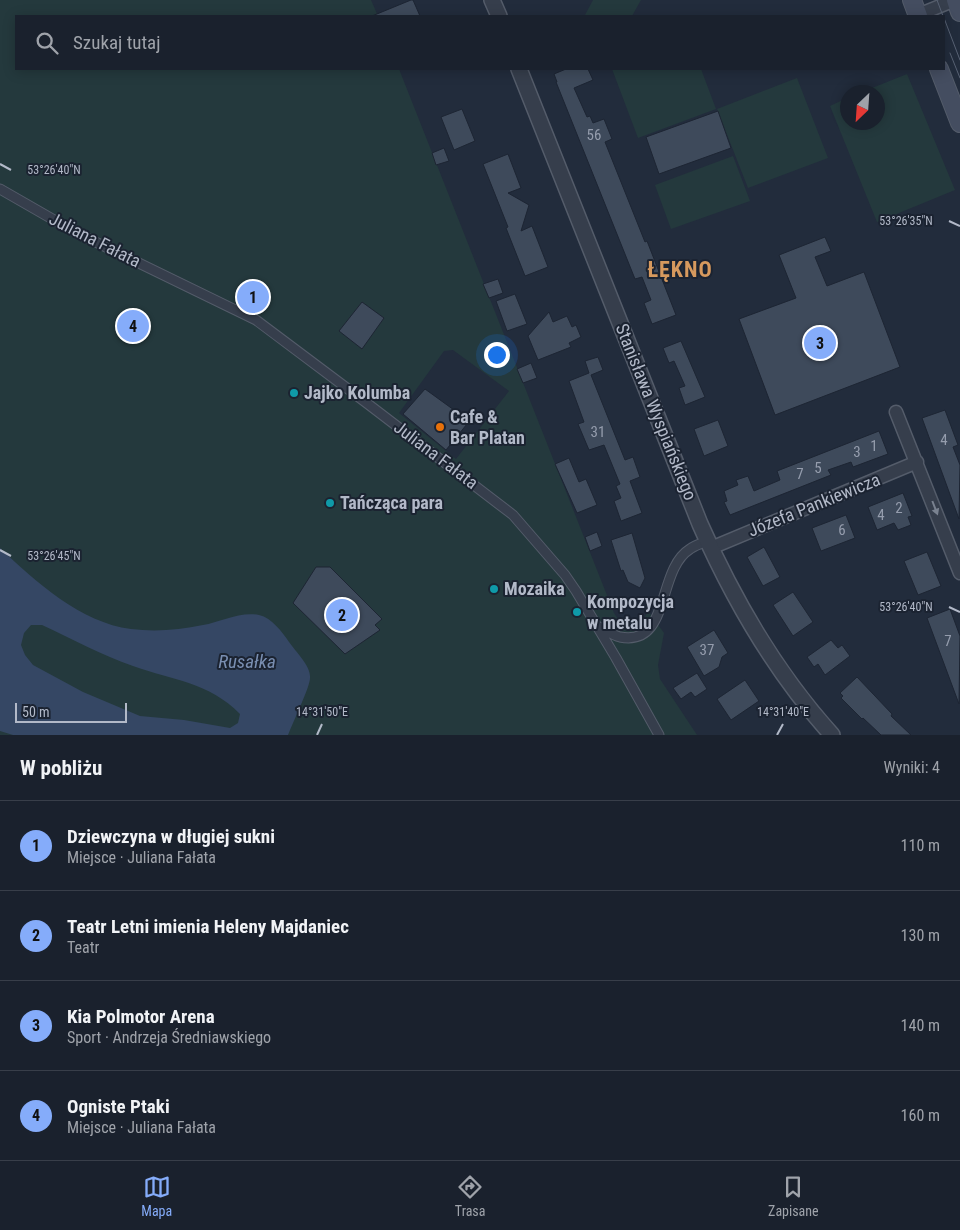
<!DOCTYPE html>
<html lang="pl">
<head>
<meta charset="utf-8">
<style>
  :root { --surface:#1a212d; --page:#232935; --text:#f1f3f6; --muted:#9fa3aa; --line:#383e49; --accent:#85acfa }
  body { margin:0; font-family:"Roboto Condensed",sans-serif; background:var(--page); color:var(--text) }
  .compass { position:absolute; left:840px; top:85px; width:45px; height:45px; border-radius:50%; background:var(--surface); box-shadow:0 2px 12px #0003; rotate:205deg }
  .scale { position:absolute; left:15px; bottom:12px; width:112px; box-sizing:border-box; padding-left:5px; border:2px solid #b2b9c8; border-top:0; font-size:14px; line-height:18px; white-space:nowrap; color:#b2b9c8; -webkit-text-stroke:4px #1b2331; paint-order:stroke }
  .you { position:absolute; left:496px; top:354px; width:18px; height:18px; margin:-12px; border:4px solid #fff; border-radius:50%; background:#1a73e8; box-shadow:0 0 0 8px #1a73e833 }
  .badge { display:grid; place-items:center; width:32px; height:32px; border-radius:50%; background:var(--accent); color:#111; font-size:16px; font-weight:700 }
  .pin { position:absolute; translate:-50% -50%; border:2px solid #fff; box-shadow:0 1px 5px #0006 }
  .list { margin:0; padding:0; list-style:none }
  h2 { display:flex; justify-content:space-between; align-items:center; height:65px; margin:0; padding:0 20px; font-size:21px }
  h2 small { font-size:16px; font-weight:400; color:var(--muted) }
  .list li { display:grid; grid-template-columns:32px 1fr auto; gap:15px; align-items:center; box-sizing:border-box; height:90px; padding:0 20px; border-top:1px solid var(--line) }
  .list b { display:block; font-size:19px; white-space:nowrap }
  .list p { margin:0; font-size:16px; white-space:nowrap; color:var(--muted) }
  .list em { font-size:16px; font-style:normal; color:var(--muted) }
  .icon { flex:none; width:28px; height:28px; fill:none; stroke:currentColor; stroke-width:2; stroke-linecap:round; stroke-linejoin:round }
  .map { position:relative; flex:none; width:960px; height:735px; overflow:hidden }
  .search { position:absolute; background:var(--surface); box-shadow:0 2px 12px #0003; left:15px; right:15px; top:15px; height:55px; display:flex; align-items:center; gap:12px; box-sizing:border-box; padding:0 18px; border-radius:0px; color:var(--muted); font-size:19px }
  .sheet { height:425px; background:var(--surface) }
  nav { display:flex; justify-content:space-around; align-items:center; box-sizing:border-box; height:70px; border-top:1px solid var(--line); background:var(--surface); font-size:14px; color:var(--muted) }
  nav a { display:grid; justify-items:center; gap:2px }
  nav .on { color:var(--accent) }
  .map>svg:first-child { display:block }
  .green { fill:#24393d; fill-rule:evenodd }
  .water { fill:#354764; fill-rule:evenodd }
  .building { fill:#3e4a5b; stroke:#1d2533 }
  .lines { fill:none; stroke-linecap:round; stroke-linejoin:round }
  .pedestrian-casing { stroke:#545c6a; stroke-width:11 }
  .minor-casing { stroke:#545c6a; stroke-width:15 }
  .tertiary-casing { stroke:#545c6a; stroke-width:18 }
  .secondary-casing { stroke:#545c6a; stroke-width:20 }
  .pedestrian { stroke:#363e4c; stroke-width:9 }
  .minor { stroke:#363e4c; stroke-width:12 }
  .tertiary { stroke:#363e4c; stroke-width:15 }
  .secondary { stroke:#444d60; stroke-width:18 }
  .tram { stroke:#586274; stroke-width:1 }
  .oneway { fill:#7a8290 }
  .ticks { fill:none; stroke:#b2b9c8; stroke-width:2 }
  .culture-dot { fill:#0f9aa8; stroke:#1b2331; stroke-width:2 }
  .food-dot { fill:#e8710a; stroke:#1b2331; stroke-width:2 }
  .labels { text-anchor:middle; stroke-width:4; stroke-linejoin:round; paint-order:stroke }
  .number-label { font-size:15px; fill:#959dad }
  .street-label { font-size:18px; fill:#b2b9c8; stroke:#1b2331 }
  .poi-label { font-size:18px; font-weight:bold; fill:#b2b9c8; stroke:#1b2331; text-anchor:start }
  .water-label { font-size:19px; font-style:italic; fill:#798eb1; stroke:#1b2331 }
  .district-label { font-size:22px; font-weight:bold; letter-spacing:1px; fill:#d6995e; stroke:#1b2331 }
  .ticks-label { font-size:12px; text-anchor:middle; fill:#b2b9c8; stroke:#1b2331; stroke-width:4; stroke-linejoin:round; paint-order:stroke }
</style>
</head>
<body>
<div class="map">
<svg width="960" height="735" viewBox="0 0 960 735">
  <rect width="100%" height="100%" fill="#222c3c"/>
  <path class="green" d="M0,0H371L378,16H16V69H399L614,613C622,628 642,627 648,611L664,633L658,665L660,679L697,735H0ZM453,350L509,391L456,459L399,413L444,351Z
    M593,0H641L632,16H588L585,15Z
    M612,69H701L716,109L638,138Z
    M907,74L955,190L877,222L830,106L847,98L848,122H878V92H862Z
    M797,78L828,158L748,188L717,109Z
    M733,156L750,201L671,229L655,185Z"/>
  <path class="water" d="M0,548C35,581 81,623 131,629C155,632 179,630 203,625C220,622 241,611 259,615C272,618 282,632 289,642C296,652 311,666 310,678C310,687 292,724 288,735H13L0,731ZM31,625H42C72,639 102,655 133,666C172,680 209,682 240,714L238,723L230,728L184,720L140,716L83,692L33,665L25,655L21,645L24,633Z"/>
  <path class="building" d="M411,0H413L420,16H372Z
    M566,69H588L593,80L574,88L587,117L590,116L593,123L604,119L612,139L605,142L645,242L647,241L676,315L652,324L644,303L651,300L642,277L635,279L556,82H557L554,74Z
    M462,109L475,141L454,150L441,117Z
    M718,111L731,148L659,174L646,137Z
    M444,148L449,161L436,165L432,153Z
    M508,154L521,188L508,193L529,205L521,231L532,226L548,267L525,276L506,228L508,227L483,164Z
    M825,237L831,251L815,257L827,286L864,272L900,367L775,415L739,319L796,298L779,255Z
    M498,279L503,293L489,298L483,284Z
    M515,294L527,324L507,331L496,301Z
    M362,302L384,318L362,349L339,331Z
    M549,312L553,322L567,316L572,327L576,325L581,337L569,343L571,347L538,360L528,336Z
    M681,341L705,397L685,405L679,388L685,386L674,361L669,363L663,348Z
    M598,357L603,370L591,375L625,460L633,457L640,477L630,481L642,513L621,521L614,501L621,498L616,486L620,484L604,445L589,450L578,424L584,422L569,381L589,373L585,361Z
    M531,363L537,378L523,383L517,369Z
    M425,389L465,418L463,420L467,424L446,450L403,414Z
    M945,410L958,445L953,447L960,465L959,519L922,418Z
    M718,420L728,446L704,456L694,429Z
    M879,431L888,454L853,467L851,462L828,470L831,475L730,515L724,502L727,501L724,491L738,485L736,480L748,476L754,491L780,480L777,471Z
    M569,458L579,482L586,479L597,505L577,513L555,464Z
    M903,493L912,516L908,517L911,525L898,530L894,523L877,530L868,507Z
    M846,515L855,538L821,551L812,528Z
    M597,532L602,546L590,551L585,537Z
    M632,533L645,578L640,588L628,582L623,570L621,571L611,540Z
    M764,547L780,577L763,586L747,557Z
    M927,552L941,586L918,595L904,561Z
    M316,567H330L382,619L375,625L380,630L345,654L293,603Z
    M793,592L813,622L793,636L773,605Z
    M950,609L960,636L959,704L927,618Z
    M714,630L728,653L722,657L719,667L704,676L687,647Z
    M831,640L838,648L842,645L850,656L825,675L818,664L814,667L807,657Z
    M697,673L707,689L695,697L691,692L681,699L673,688Z
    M857,677L892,714L891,716L911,735H881L863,718L862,719L841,698L843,696L840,693Z
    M745,680L759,701L731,720L717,699Z"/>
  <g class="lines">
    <g class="pedestrian-casing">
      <path id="pedestrian" d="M0,189L75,232L256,320L368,404L513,515L565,575L576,591L616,658L659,735
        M596,626C604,629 612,635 620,637C671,647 656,570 690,549C695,545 702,543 708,541"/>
    </g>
    <g class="minor-casing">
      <path id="minor" d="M918,15L955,0
        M896,412L960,573
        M711,548L917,462"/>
    </g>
    <g class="tertiary-casing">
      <path id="tertiary" d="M492,0L499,16
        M519,69L700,524C734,601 775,672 832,735"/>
    </g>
    <g class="secondary-casing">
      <path id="secondary" d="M912,0L918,16
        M956,0L960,12
        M939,69L960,123"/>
    </g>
    <use href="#pedestrian" class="pedestrian"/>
    <use href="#minor" class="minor"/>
    <use href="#tertiary" class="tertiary"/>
    <use href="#secondary" class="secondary"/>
    <path class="tram" d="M937,0L943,16
      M944,18L960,60
      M950,53L960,78"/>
  </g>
  <defs><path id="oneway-solid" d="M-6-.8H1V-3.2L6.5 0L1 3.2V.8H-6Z" transform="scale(1.25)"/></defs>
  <use class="oneway" href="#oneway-solid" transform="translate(935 508) rotate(69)"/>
  <path class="ticks" d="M0,164L11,170M949,221L960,226M0,550L11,556M949,607L960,612M317,735L322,724M777,735L783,724"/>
  <g class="culture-dot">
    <circle cx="294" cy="393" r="5"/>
    <circle cx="330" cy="503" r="5"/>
    <circle cx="494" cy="589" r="5"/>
    <circle cx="577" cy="612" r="5"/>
  </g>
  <circle class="food-dot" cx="440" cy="427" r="5"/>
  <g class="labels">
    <g class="number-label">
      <text x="594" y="140">56</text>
      <text x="598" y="437">31</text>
      <text x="944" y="445">4</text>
      <text x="874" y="451">1</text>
      <text x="857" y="457">3</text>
      <text x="818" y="473">5</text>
      <text x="800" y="479">7</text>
      <text x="899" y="513">2</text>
      <text x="881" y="520">4</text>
      <text x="842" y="535">6</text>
      <text x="948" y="646">7</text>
      <text x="707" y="655">37</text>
    </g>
    <g class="street-label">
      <text transform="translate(95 240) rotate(27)" y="6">Juliana Fałata</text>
      <text transform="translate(656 412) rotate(68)" y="6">Stanisława Wyspiańskiego</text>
      <text transform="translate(436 455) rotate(37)" y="6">Juliana Fałata</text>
      <text transform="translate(814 505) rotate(-22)" y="6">Józefa Pankiewicza</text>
    </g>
    <g class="poi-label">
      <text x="304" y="399">Jajko Kolumba</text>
      <text x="450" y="423">Cafe &amp;<tspan x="450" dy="21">Bar Platan</tspan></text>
      <text x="340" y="509">Tańcząca para</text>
      <text x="504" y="595">Mozaika</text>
      <text x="587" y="608">Kompozycja<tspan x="587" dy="21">w metalu</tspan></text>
    </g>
    <g class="water-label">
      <text x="247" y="668">Rusałka</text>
    </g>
    <g class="district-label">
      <text x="680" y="277">ŁĘKNO</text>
    </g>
  </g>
  <g class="ticks-label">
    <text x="54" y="174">53°26'40"N</text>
    <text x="906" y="225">53°26'35"N</text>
    <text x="54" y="560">53°26'45"N</text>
    <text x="906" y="611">53°26'40"N</text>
    <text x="322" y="716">14°31'50"E</text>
    <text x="783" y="716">14°31'40"E</text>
  </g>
</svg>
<svg class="compass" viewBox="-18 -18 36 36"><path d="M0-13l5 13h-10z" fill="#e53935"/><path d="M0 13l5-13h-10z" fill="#9fa3aa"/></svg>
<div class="scale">50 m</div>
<div class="you"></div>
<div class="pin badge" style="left:253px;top:297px">1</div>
<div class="pin badge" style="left:342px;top:615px">2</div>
<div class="pin badge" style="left:820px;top:343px">3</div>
<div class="pin badge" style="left:133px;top:326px">4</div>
<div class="search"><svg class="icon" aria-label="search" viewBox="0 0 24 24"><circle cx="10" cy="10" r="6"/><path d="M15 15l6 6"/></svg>Szukaj tutaj</div>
</div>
<section class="sheet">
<h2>W pobliżu<small>Wyniki: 4</small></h2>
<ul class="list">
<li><span class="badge">1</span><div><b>Dziewczyna w długiej sukni</b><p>Miejsce · Juliana Fałata</p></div><em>110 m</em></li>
<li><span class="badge">2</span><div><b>Teatr Letni imienia Heleny Majdaniec</b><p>Teatr</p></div><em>130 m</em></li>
<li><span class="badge">3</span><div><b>Kia Polmotor Arena</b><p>Sport · Andrzeja Średniawskiego</p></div><em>140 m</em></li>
<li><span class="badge">4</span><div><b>Ogniste Ptaki</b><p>Miejsce · Juliana Fałata</p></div><em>160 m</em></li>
</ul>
</section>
<nav>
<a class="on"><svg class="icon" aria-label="map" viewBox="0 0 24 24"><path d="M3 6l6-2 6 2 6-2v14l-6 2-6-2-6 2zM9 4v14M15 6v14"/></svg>Mapa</a>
<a><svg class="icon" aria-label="directions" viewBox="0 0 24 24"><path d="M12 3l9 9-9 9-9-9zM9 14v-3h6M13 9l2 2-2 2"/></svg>Trasa</a>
<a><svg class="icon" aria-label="saved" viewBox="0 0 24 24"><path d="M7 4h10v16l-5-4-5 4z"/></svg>Zapisane</a>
</nav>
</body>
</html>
